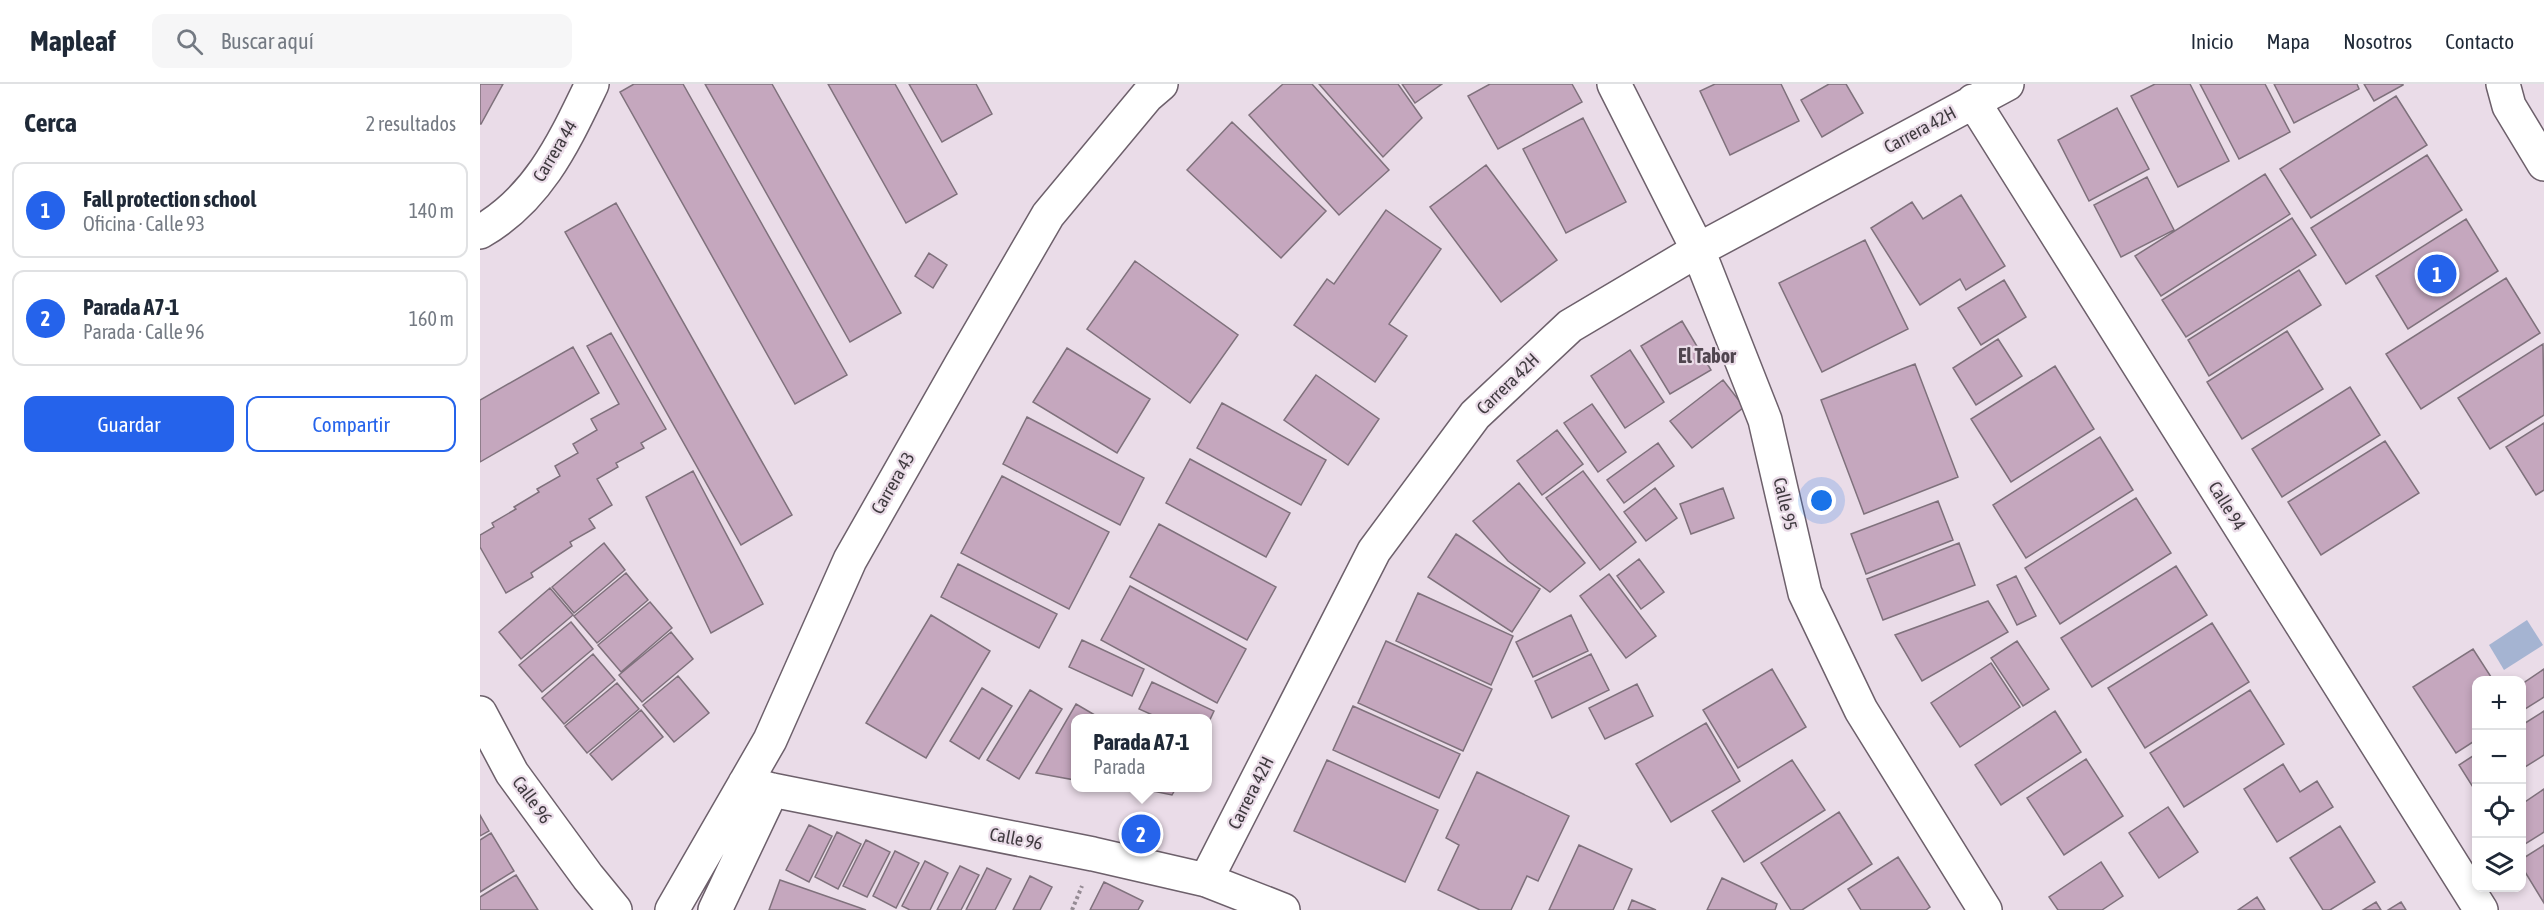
<!DOCTYPE html>
<html lang="es">
<head>
<meta charset="utf-8">
<style>
  :root { --surface:#fff; --page:#f6f6f7; --text:#1f2937; --muted:#747a83; --line:#e0e1e3; --accent:#2563eb }
  body { margin:0; font-family:"Asap Condensed",sans-serif; background:var(--page); color:var(--text) }
  .controls { position:absolute; right:18px; bottom:18px; display:grid; overflow:hidden; border-radius:12px; box-shadow:0 3px 9px #0003 }
  .controls button { width:54px; height:54px; display:grid; place-items:center; padding:0; border:0; border-bottom:2px solid var(--line); background:var(--surface); color:var(--text); font:30px sans-serif }
  .you { position:absolute; left:1342px; top:417px; width:21px; height:21px; margin:-15px; border:4px solid #fff; border-radius:50%; background:#1a73e8; box-shadow:0 0 0 9px #1a73e833 }
  .badge { display:grid; place-items:center; width:39px; height:39px; border-radius:50%; background:var(--accent); color:#fff; font-size:20px; font-weight:700 }
  .pin { position:absolute; translate:-50% -50%; border:3px solid #fff; box-shadow:0 2px 6px #0006 }
  .popup { position:absolute; left:591px; top:630px; width:141px; height:78px; box-sizing:border-box; display:grid; place-content:center; border-radius:12px; background:var(--surface); filter:drop-shadow(0 2px 4px #0005); font-size:20px; white-space:nowrap; color:var(--muted) }
  .popup b { font-size:22px; color:var(--text) }
  .popup::after { content:''; position:absolute; left:50%; top:100%; margin-left:-12px; border:12px solid transparent; border-top-color:var(--surface) }
  .list { margin:0; padding:0; list-style:none }
  h2 { display:flex; justify-content:space-between; align-items:center; height:78px; margin:0; padding:0 24px; font-size:26px }
  h2 small { font-size:20px; font-weight:400; color:var(--muted) }
  .list li { display:grid; grid-template-columns:39px 1fr auto; gap:18px; align-items:center; box-sizing:border-box; height:96px; margin:0 12px 12px; padding:0 12px; border:2px solid var(--line); border-radius:12px }
  .list b { display:block; font-size:22px; white-space:nowrap }
  .list p { margin:0; font-size:20px; white-space:nowrap; color:var(--muted) }
  .list em { font-size:20px; font-style:normal; color:var(--muted) }
  .actions { display:flex; gap:12px; padding:18px 24px }
  .actions a { flex:1; padding:14px 0; border:2px solid var(--accent); border-radius:12px; text-align:center; font-size:21px; color:var(--accent) }
  .actions .main { background:var(--accent); color:#fff }
  .icon { flex:none; width:33px; height:33px; fill:none; stroke:currentColor; stroke-width:2; stroke-linecap:round; stroke-linejoin:round }
  .map { position:relative; flex:none; width:2064px; height:826px; overflow:hidden }
  header { display:flex; align-items:center; gap:36px; box-sizing:border-box; height:84px; padding:0 30px; background:var(--surface); border-bottom:2px solid var(--line) }
  header strong { font-size:28px }
  nav { display:flex; gap:33px; margin-inline-start:auto; font-size:21px }
  .search { width:420px; height:54px; background:var(--page); display:flex; align-items:center; gap:15px; box-sizing:border-box; padding:0 21px; border-radius:12px; color:var(--muted); font-size:22px }
  main { display:flex }
  aside { flex:1; background:var(--surface) }
  .map>svg:first-child { display:block }
  .water { fill:#a5b4d2 }
  .building { fill:#c5a7be; stroke:#7f717c; stroke-width:1.5 }
  .lines { fill:none; stroke-linecap:round; stroke-linejoin:round }
  .minor-casing { stroke:#6d606b; stroke-width:36 }
  .path { stroke:#958b94; stroke-width:4; stroke-dasharray:3 3; stroke-linecap:butt }
  .minor { stroke:#fff; stroke-width:33 }
  .labels { text-anchor:middle; stroke-width:4.5; stroke-linejoin:round; paint-order:stroke }
  .street-label { font-size:18px; fill:#3f3a3f; stroke:#eadce8 }
  .neighbourhood-label { font-size:20px; font-weight:bold; fill:#50454f; stroke:#eadce8 }
</style>
</head>
<body>
<header>
<strong>Mapleaf</strong>
<div class="search"><svg class="icon" aria-label="search" viewBox="0 0 24 24"><circle cx="10" cy="10" r="6"/><path d="M15 15l6 6"/></svg>Buscar aquí</div>
<nav><a>Inicio</a><a>Mapa</a><a>Nosotros</a><a>Contacto</a></nav>
</header>
<main>
<aside>
<h2>Cerca<small>2 resultados</small></h2>
<ul class="list">
<li><span class="badge">1</span><div><b>Fall protection school</b><p>Oficina · Calle 93</p></div><em>140 m</em></li>
<li><span class="badge">2</span><div><b>Parada A7-1</b><p>Parada · Calle 96</p></div><em>160 m</em></li>
</ul>
<div class="actions"><a class="main">Guardar</a><a>Compartir</a></div>
</aside>
<div class="map">
<svg width="2064" height="826" viewBox="0 0 2064 826">
  <rect width="100%" height="100%" fill="#eadce8"/>
  <path class="water" d="M2047,536L2063,561L2024,586L2009,561Z"/>
  <path class="building" d="M0,0H23L1,40H0Z
    M154,0H203L367,291L315,320L140,8Z
    M225,0H292L421,229L370,258Z
    M348,0H415L477,110L426,139Z
    M429,0H496L512,30L462,58Z
    M803,0H832L909,86L859,131L769,31Z
    M839,0H918L942,34L903,73Z
    M922,0H962L935,19Z
    M1010,0H1092L1102,18L1018,65L988,12Z
    M1235,0H1301L1319,37L1250,71L1220,7Z
    M1349,0H1366L1383,29L1342,53L1321,16Z
    M1675,0H1710L1749,77L1698,103L1651,12Z
    M1720,0H1785L1810,48L1759,75Z
    M1794,0H1877L1879,5L1814,39Z
    M1884,0H1923V1L1894,17Z
    M1916,12L1947,61L1831,134L1800,85Z
    M1637,24L1669,85L1609,117L1578,56Z
    M1103,34L1146,118L1086,149L1043,65Z
    M752,38L846,127L801,174L707,86Z
    M1947,71L1982,126L1866,200L1831,144Z
    M1006,81L1077,176L1021,218L950,123Z
    M1785,90L1810,130L1681,212L1655,172Z
    M1667,93L1694,146L1641,173L1614,121Z
    M1481,111L1525,182L1486,206L1480,195L1440,221L1391,144L1432,118L1443,135Z
    M136,119L312,431L261,461L85,148Z
    M906,126L961,165L909,240L927,252L895,298L814,241L847,195L854,200Z
    M1812,134L1836,171L1706,253L1682,216Z
    M1986,135L2018,187L1928,245L1896,192Z
    M1385,156L1428,245L1342,288L1299,199Z
    M449,169L467,181L453,204L435,192Z
    M655,177L758,251L710,319L607,245Z
    M1819,186L1841,221L1729,292L1708,256Z
    M2026,194L2060,249L1941,325L1906,270Z
    M1524,196L1546,233L1501,261L1478,224Z
    M1202,237L1231,286L1190,310L1161,262Z
    M1807,247L1843,305L1762,355L1727,298Z
    M131,249L186,345L161,359L164,364L136,379L138,383L117,395L132,421L109,435L115,444L90,458L92,462L51,489L53,493L26,509L0,463V451L14,443L12,439L36,425L34,423L59,408L57,405L80,392L75,382L98,369L93,360L117,346L111,335L139,320L107,262Z
    M1518,255L1542,292L1496,321L1473,284Z
    M2063,260L2064,331L2010,365L1978,314Z
    M93,263L119,309L0,378V316Z
    M587,264L670,315L637,369L553,318Z
    M1150,266L1184,318L1145,344L1111,292Z
    M1435,280L1478,393L1384,430L1341,316Z
    M1575,282L1614,345L1531,398L1491,335Z
    M836,291L899,335L868,381L804,336Z
    M1243,296L1264,323L1212,364L1190,337Z
    M1870,303L1900,351L1802,413L1772,365Z
    M742,319L846,376L821,421L717,364Z
    M1112,320L1146,368L1118,388L1084,339Z
    M547,333L664,394L640,441L523,380Z
    M2064,339V406L2056,411L2026,363Z
    M1077,346L1103,380L1062,411L1037,377Z
    M1620,353L1653,406L1546,474L1513,421Z
    M1905,357L1939,409L1841,471L1808,418Z
    M1178,359L1194,382L1144,419L1127,396Z
    M710,375L810,429L786,473L686,419Z
    M213,387L283,520L231,549L166,413Z
    M1103,387L1156,458L1120,486L1066,414Z
    M522,392L629,448L589,525L481,469Z
    M1039,399L1105,479L1070,508L1028,477L993,437Z
    M1175,404L1197,434L1166,457L1144,428Z
    M1243,404L1254,434L1211,450L1200,420Z
    M1656,414L1691,469L1580,540L1545,484Z
    M1458,417L1473,456L1386,490L1371,450Z
    M679,440L796,503L767,556L650,493Z
    M976,450L1060,505L1032,548L948,493Z
    M124,459L145,486L94,529L72,503Z
    M1479,459L1495,501L1403,536L1387,495Z
    M1159,475L1184,508L1161,525L1137,492Z
    M478,480L577,530L559,564L461,513Z
    M1696,482L1727,531L1612,603L1581,554Z
    M146,489L168,516L117,559L94,532Z
    M1129,490L1176,552L1146,574L1100,512Z
    M1536,492L1556,532L1537,541L1517,501Z
    M650,502L766,565L737,619L621,556Z
    M70,504L93,531L41,575L19,548Z
    M938,509L1033,552L1011,601L916,557Z
    M1508,517L1528,548L1442,597L1415,551Z
    M170,518L192,544L141,588L118,561Z
    M451,531L510,567L446,674L386,639Z
    M1091,531L1108,567L1053,593L1036,558Z
    M91,538L113,565L62,608L39,581Z
    M1732,539L1769,598L1665,664L1628,604Z
    M191,548L213,575L162,618L139,591Z
    M602,556L664,585L652,612L589,583Z
    M906,557L1012,605L983,667L878,619Z
    M1537,557L1569,605L1543,622L1511,574Z
    M1993,565L2013,596H1996V656L1976,669L1933,603Z
    M113,570L135,596L84,640L62,614Z
    M1111,570L1129,606L1072,634L1055,597Z
    M1511,579L1540,623L1480,663L1451,619Z
    M1292,585L1326,643L1258,684L1223,626Z
    M2064,585V613L2042,627V600Z
    M198,592L229,629L194,658L163,621Z
    M672,598L734,627L727,642V634H679L659,625Z
    M137,599L159,625L107,669L85,642Z
    M1157,600L1173,632L1125,655L1109,624Z
    M502,604L532,622L499,675L470,657Z
    M550,606L582,625L539,695L507,676Z
    M1770,606L1804,660L1704,723L1670,669Z
    M596,620L620,634H595V696L556,689Z
    M873,622L980,670L959,714L853,666Z
    M161,626L183,653L132,696L110,670Z
    M1575,627L1601,668L1521,721L1495,681Z
    M2064,627V671L2042,685V641Z
    M1226,639L1260,697L1191,738L1156,680Z
    M1996,670V708L1979,681Z
    M1606,675L1643,732L1584,771L1547,714Z
    M847,676L958,726L925,798L814,747Z
    M1312,676L1345,726L1264,778L1232,727Z
    M1803,680L1820,708L1837,697L1853,723L1797,758L1764,705Z
    M997,688L1089,732L1058,797L1047,792L1031,826H1000L958,806L979,761L966,754Z
    M658,704H696L692,711Z
    M2064,705V748L2042,762V720Z
    M1688,723L1718,768L1679,794L1649,749Z
    M1359,728L1392,780L1322,826H1311L1281,779Z
    M0,731L9,747L0,752Z
    M329,741L352,752L329,798L306,786Z
    M1860,742L1895,798L1850,826H1843L1810,774Z
    M357,748L381,760L358,805L335,793Z
    M11,749L34,787L0,808V756Z
    M386,756L410,768L387,813L363,802Z
    M1099,761L1152,785L1133,826H1069Z
    M2064,761V819L2042,783V775Z
    M415,767L439,779L416,824L393,812Z
    M1418,773L1450,823L1446,826H1381L1368,805Z
    M445,777L468,789L450,826H430L422,822Z
    M1621,778L1643,812L1622,826H1578L1569,813Z
    M480,782L499,791L481,826H457Z
    M507,784L531,795L515,826H486Z
    M36,791L58,826H0V813Z
    M550,792L572,803L560,826H533Z
    M1242,794L1297,820L1295,826H1227Z
    M300,796L386,826H289Z
    M624,798L663,817L658,826H610Z
    M1777,813L1785,826H1758Z
    M1152,816L1176,826H1148Z
    M1896,818L1901,826H1883Z
    M1921,818L1926,826H1908Z"/>
  <g class="lines">
    <g class="minor-casing">
      <path id="minor" d="M1134,0L1218,166L1285,336L1325,509L1381,626L1505,826
        M2023,0L2029,22L2064,80
        M1493,17L2001,826
        M0,148C59,114 84,58 112,0
        M0,629L32,689L108,793L135,826
        M265,699L292,706L613,770L726,796L803,826
        M726,796L894,467L995,331L1090,242L1218,166L1527,0
        M192,826L290,656L370,476L482,279L568,131L667,12L681,0
        M235,826L292,706"/>
    </g>
    <path class="path" d="M592,826L602,802"/>
    <use href="#minor" class="minor"/>
  </g>
  <g class="labels">
    <g class="street-label">
      <text transform="translate(1440 46) rotate(-28)" y="6">Carrera 42H</text>
      <text transform="translate(75 67) rotate(-59)" y="6">Carrera 44</text>
      <text transform="translate(1028 300) rotate(-44)" y="6">Carrera 42H</text>
      <text transform="translate(413 399) rotate(-60)" y="6">Carrera 43</text>
      <text transform="translate(1305 420) rotate(77)" y="6">Calle 95</text>
      <text transform="translate(1747 422) rotate(58)" y="6">Calle 94</text>
      <text transform="translate(771 709) rotate(-63)" y="6">Carrera 42H</text>
      <text transform="translate(52 716) rotate(54)" y="6">Calle 96</text>
      <text transform="translate(536 755) rotate(11)" y="6">Calle 96</text>
    </g>
    <g class="neighbourhood-label">
      <text x="1227" y="279">El Tabor</text>
    </g>
  </g>
</svg>
<div class="controls">
<button>+</button>
<button>−</button>
<button><svg class="icon" aria-label="locate" viewBox="0 0 24 24"><circle cx="12" cy="12" r="6"/><path d="M12 2v4M12 18v4M2 12h4M18 12h4"/></svg></button>
<button><svg class="icon" aria-label="layers" viewBox="0 0 24 24"><path d="M12 4l9 5-9 5-9-5zM3 14l9 5 9-5"/></svg></button>
</div>
<div class="you"></div>
<div class="pin badge" style="left:1957px;top:190px">1</div>
<div class="pin badge" style="left:661px;top:750px">2</div>
<div class="popup"><b>Parada A7-1</b>Parada</div>
</div>
</main>
</body>
</html>
